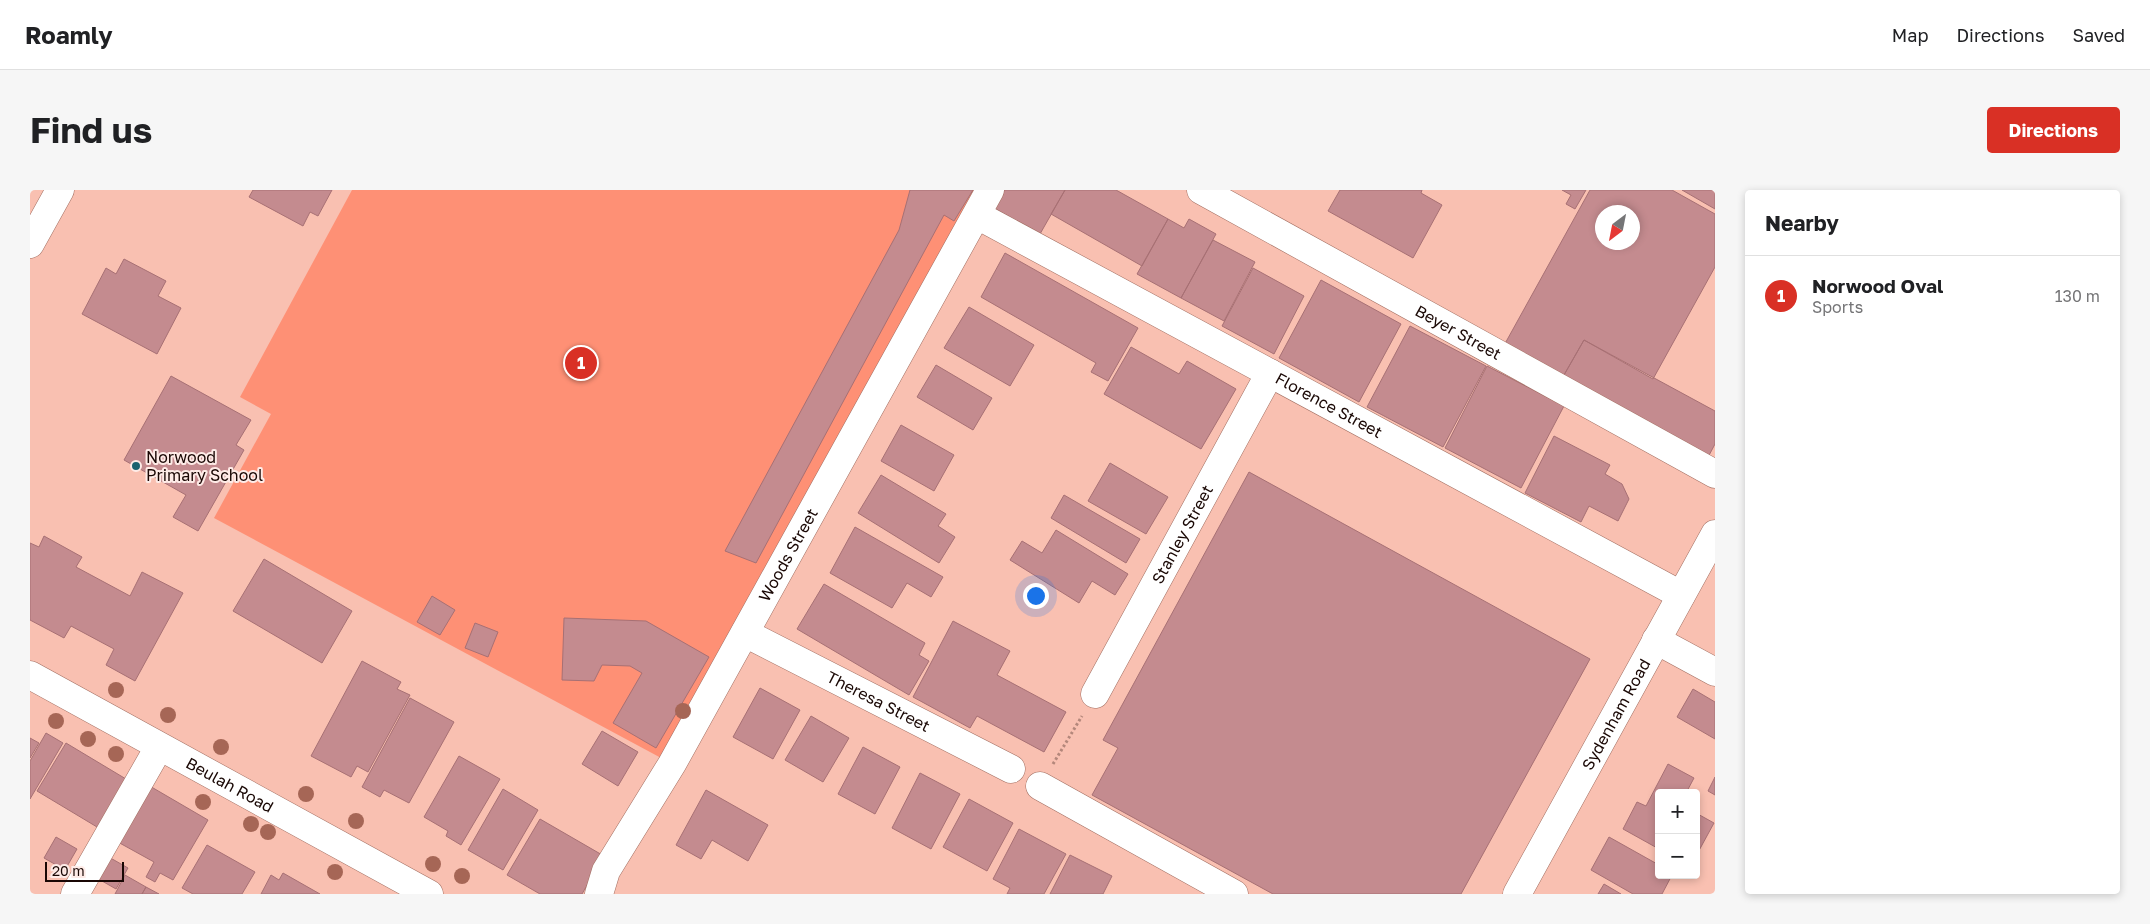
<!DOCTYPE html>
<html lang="en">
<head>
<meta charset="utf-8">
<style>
  :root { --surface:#fff; --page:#f6f6f6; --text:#202124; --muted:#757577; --line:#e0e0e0; --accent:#d93025 }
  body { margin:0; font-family:"Golos Text",sans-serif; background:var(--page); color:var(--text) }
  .controls { position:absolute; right:15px; bottom:15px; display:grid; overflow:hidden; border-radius:5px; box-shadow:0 2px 8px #0003 }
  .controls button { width:45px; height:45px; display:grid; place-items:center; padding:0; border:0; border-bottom:1px solid var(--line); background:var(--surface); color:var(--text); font:25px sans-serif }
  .compass { position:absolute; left:1565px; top:15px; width:45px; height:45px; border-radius:50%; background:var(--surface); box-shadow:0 2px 8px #0003; rotate:212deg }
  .scale { position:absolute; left:15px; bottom:12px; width:79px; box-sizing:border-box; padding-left:5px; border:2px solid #190704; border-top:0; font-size:14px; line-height:18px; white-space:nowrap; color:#190704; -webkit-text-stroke:4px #feebe7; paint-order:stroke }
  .you { position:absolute; left:1005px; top:405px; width:18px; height:18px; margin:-12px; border:4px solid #fff; border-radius:50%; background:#1a73e8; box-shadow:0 0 0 8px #1a73e833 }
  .badge { display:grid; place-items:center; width:32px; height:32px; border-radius:50%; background:var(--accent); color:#fff; font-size:16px; font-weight:700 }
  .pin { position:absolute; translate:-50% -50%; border:2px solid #fff; box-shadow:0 1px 5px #0006 }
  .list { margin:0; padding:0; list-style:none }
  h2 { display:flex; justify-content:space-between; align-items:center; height:65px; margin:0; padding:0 20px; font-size:21px }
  h2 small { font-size:16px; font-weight:400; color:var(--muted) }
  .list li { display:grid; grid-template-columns:32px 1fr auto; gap:15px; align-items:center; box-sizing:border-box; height:80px; padding:0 20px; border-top:1px solid var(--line) }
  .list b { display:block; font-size:19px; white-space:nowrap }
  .list p { margin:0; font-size:16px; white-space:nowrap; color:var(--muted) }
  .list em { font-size:16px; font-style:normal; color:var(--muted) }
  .map { position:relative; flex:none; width:1685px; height:704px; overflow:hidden; border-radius:5px }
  header { display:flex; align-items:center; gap:30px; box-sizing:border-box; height:70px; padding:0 25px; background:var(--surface); border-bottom:1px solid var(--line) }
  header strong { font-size:24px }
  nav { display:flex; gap:28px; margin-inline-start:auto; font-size:18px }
  .intro { display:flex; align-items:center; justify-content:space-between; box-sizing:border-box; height:120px; padding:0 30px }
  h1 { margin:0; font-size:35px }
  .button { padding:12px 22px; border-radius:5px; background:var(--accent); color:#fff; font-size:18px; font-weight:700 }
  main { display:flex; gap:30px; padding:0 30px }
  aside { flex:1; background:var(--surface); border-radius:5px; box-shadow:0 2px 8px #0003 }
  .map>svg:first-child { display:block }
  .green { fill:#fe9075 }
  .building { fill:#c48b8f; stroke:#a77074; fill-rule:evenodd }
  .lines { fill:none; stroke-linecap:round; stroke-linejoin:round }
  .minor-casing { stroke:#a26e61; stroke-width:29 }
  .path { stroke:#b4877b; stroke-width:3; stroke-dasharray:2.5 2.5; stroke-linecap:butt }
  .minor { stroke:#fff; stroke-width:28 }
  .tree { fill:#a66656 }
  .poi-dot { fill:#196270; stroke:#feebe7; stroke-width:2 }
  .labels { text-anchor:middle; stroke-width:4; stroke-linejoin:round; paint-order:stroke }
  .street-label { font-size:16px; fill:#190704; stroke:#feebe7 }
  .poi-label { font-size:16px; fill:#190704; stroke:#feebe7; text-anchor:start }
</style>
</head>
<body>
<header>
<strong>Roamly</strong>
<nav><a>Map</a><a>Directions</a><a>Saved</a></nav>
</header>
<div class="intro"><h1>Find us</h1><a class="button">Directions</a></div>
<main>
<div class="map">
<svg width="1685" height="704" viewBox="0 0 1685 704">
  <rect width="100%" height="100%" fill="#f9c0b1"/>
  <path class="green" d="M322,0H948L633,569L184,328L241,224L210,207Z"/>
  <path class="building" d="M223,0H302L288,26L280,22L273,36L219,7Z
    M880,0H943L924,31L914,25L726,373L695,361L869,40Z
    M972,0H1035L1010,44L962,17Z
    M1035,0H1086L1138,29L1112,76L1021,24Z
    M1310,0H1392L1391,3L1412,15L1383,68L1298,21Z
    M1532,0H1556L1545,19L1536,14L1541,5Z
    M1560,0H1642L1685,24V77L1623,189L1554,150L1530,192L1472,159ZM1572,22H1602V52H1572Z
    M1652,0H1685V19Z
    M1138,29L1154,38L1159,29L1186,44L1151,108L1107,84Z
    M1183,50L1225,72L1194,131L1151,108Z
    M975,63L1108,138L1078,191L1061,182L1066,173L951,107Z
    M94,69L136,91L128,106L151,118L127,164L52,124L76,78L86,84Z
    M1223,78L1274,106L1244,164L1192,136Z
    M1291,90L1371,134L1329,212L1249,168Z
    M939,117L1004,155L980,196L914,158Z
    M1380,136L1456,176L1413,257L1337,217Z
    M1554,150L1685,221V254L1676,271L1530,192Z
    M1101,157L1149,184L1157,171L1206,199L1171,259L1074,204Z
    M906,175L962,208L943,240L887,207Z
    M1457,176L1534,216L1491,298L1415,258Z
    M141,186L221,230L206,255L214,260L168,341L143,327L156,305L94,270Z
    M871,235L924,265L904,301L851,271Z
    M1524,246L1580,275L1575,284L1592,294L1599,309L1588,331L1559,316L1551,332L1495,303Z
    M1080,273L1138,307L1116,344L1058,311Z
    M1219,282L1560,469L1431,704H1243L1062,605L1088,558L1073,550Z
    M851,285L916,324L908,336L925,347L909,373L828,323Z
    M1034,305L1110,349L1096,373L1021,328Z
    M825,337L913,387L901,407L877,393L862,418L800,383Z
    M1026,340L1098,384L1085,405L1062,391L1049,413L980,370L992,351L1012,363Z
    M14,346L52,367L46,377L100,406L112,382L153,403L105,491L76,475L84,459L41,436L34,448L0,430V353L9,357Z
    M234,369L322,421L292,473L203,421Z
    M794,394L895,453L889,465L899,471L879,505L767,439Z
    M402,406L425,420L410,445L387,432Z
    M534,428L616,431L679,467L626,558L583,533L612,483L600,476L572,475L564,491L532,490Z
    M923,431L980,461L967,485L1036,522L1014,562L947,526L940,538L883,507Z
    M445,433L468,442L458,467L435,458Z
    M332,471L371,492L367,499L380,505L338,582L327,576L321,587L281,566Z
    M730,498L770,520L743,569L703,547Z
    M1663,499L1685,512V549L1647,527Z
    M380,508L424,532L379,613L354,600L350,607L332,597Z
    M781,526L819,548L793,592L755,570Z
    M572,541L608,562L588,596L552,574Z
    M16,543L33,553L0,609V571Z
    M0,548L9,553L0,568Z
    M36,553L101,592L72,640L7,601Z
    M833,557L870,577L845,624L808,604Z
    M429,566L470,589L431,655L416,646L418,641L394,627Z
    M1638,574L1664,588L1656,603H1629V659L1593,639L1607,612L1616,616Z
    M890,583L930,604L901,659L862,638Z
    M1685,587V605L1678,601Z
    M118,595L178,630L143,690L130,683L125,692L116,687L124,672L86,651Z
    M473,599L508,620L473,680L438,660Z
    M676,600L738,635L718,671L682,650L671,669L646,655Z
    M939,609L983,633L957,681L913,657Z
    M1666,623L1684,633L1666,666Z
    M510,629L574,666L552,704H510L477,685Z
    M989,639L1036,664L1014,704H977L980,698L963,689Z
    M26,647L47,659L35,680L14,668Z
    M1579,647L1629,675V685H1642L1632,704H1603L1561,680Z
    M177,655L225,682L212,704H163L152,698Z
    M1040,665L1082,686L1073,704H1020Z
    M77,666L98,678L86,699L65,687Z
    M253,683L290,704H231L241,685L249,690Z
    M95,685L116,697L112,704H85Z
    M1574,694L1591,704H1568Z
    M116,697L129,704H112Z"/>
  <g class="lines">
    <g class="minor-casing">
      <g id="minor">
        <path id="s1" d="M1171,0L1685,284"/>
        <path id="s2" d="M947,25L1651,405"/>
        <path d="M0,54L30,0"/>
        <path id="s3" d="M715,443L981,579"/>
        <path d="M1626,450L1685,482"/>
        <path id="s4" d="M0,485L399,704"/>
        <path id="s5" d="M1065,504L1240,183"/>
        <path d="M1010,596L1204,704"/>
        <path d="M45,704L129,557"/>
        <path id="s6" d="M569,704L576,681L642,574L960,0"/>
        <path id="s7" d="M1487,704L1685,344"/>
      </g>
    </g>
    <path class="path" d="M1023,574L1052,526"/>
    <use href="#minor" class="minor"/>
  </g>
  <g class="tree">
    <circle cx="86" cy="500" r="8"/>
    <circle cx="653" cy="521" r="8"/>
    <circle cx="138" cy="525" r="8"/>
    <circle cx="26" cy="531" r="8"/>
    <circle cx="58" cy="549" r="8"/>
    <circle cx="191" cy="557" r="8"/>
    <circle cx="86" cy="564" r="8"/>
    <circle cx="276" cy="604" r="8"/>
    <circle cx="173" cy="612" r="8"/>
    <circle cx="326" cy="631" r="8"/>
    <circle cx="221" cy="634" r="8"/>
    <circle cx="238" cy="642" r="8"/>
    <circle cx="403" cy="674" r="8"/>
    <circle cx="305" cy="682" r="8"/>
    <circle cx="432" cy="686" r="8"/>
  </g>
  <circle class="poi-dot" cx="106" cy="276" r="5"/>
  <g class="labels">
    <g class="street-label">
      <text dy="6" stroke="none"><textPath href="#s1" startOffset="294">Beyer Street</textPath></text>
      <text dy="6" stroke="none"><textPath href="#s2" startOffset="400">Florence Street</textPath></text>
      <text dy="6" stroke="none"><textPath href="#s5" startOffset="182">Stanley Street</textPath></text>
      <text dy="6" stroke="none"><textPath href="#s6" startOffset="389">Woods Street</textPath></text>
      <text dy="6" stroke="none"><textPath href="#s3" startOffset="150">Theresa Street</textPath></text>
      <text dy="6" stroke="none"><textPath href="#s7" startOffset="205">Sydenham Road</textPath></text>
      <text dy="6" stroke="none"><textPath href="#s4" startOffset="228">Beulah Road</textPath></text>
    </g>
    <g class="poi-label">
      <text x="116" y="273">Norwood<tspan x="116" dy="18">Primary School</tspan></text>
    </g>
  </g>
</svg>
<div class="controls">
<button>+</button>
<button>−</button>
</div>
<svg class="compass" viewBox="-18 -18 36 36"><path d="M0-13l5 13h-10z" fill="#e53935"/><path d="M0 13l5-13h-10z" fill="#757577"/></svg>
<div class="scale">20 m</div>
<div class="you"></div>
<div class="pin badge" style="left:551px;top:173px">1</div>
</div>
<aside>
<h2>Nearby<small></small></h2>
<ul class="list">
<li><span class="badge">1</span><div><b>Norwood Oval</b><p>Sports</p></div><em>130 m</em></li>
</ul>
</aside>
</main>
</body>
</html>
